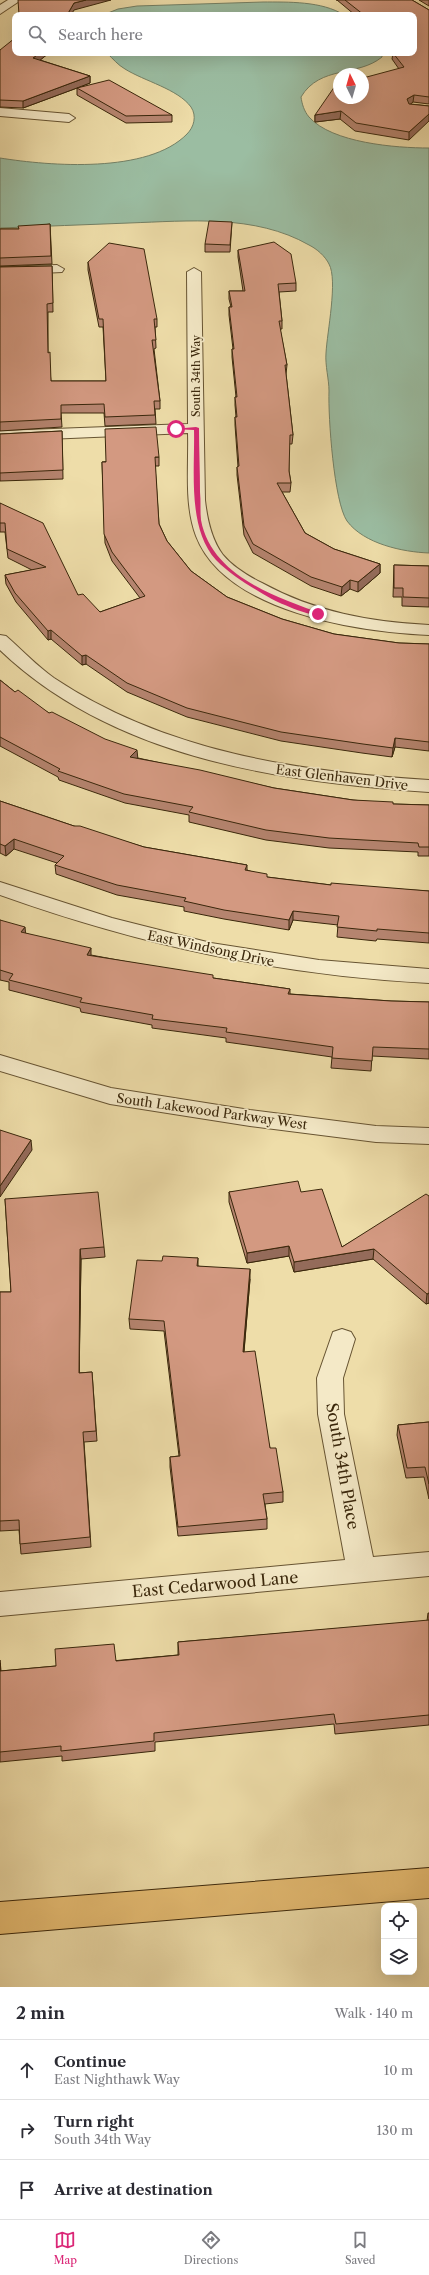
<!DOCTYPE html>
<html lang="en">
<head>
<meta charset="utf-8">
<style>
  :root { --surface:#fff; --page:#f7f7f7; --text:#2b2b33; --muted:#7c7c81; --line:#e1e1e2; --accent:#db2777 }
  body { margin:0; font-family:"Libre Caslon Text",serif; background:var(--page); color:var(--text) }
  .controls { position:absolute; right:12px; bottom:12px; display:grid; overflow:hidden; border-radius:8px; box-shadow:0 4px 16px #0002 }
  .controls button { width:36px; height:36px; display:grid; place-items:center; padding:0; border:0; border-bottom:1px solid var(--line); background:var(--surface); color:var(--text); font:20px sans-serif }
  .compass { position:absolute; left:333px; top:68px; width:36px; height:36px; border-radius:50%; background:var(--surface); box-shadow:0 4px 16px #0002; rotate:355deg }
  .stop { position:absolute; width:12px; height:12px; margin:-9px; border:3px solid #db2777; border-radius:50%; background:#fff }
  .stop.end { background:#db2777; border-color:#fff; box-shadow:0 1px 4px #0008 }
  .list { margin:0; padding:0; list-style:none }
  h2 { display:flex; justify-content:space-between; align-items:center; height:52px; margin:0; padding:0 16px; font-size:17px }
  h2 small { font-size:13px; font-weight:400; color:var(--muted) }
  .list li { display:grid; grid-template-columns:26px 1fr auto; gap:12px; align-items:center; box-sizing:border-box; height:60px; padding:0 16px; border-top:1px solid var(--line) }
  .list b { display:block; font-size:15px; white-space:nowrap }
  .list p { margin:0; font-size:13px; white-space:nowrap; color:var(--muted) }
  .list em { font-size:13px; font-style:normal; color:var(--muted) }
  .icon { flex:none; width:22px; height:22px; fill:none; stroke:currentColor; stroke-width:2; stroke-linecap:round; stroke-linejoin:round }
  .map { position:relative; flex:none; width:429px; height:1987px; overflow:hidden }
  .search { position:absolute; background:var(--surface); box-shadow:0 4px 16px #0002; left:12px; right:12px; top:12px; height:44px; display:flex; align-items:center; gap:10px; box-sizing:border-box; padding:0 14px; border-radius:8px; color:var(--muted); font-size:15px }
  .sheet { height:232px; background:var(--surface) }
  nav { display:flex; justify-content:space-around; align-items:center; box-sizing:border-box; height:56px; border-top:1px solid var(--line); background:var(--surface); font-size:11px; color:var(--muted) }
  nav a { display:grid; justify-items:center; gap:2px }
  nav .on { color:var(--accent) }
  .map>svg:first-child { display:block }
  .water { fill:#9bbda2; stroke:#748166 }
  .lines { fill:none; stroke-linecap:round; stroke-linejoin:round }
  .minor-casing { stroke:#675432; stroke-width:2 }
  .highway-casing { stroke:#3a270b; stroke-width:2 }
  .minor { fill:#f4e9c7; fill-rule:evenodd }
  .highway { fill:#e7be74; fill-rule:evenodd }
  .wall { fill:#b5846f; stroke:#3a270b }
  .shaded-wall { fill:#946b5a; stroke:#3a270b }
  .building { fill:#d39981; stroke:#3a270b }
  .route { fill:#db2777 }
  .labels { text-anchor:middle; stroke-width:3.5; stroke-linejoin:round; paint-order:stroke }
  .far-street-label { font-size:11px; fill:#3a270b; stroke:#f4e9c7 }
  .street-label { font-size:13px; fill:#3a270b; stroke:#f4e9c7 }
  .near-street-label { font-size:16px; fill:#3a270b; stroke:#f4e9c7 }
</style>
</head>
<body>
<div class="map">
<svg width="429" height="1987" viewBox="0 0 429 1987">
  <rect width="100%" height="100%" fill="#eedda9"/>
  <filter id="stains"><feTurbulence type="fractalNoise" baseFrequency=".005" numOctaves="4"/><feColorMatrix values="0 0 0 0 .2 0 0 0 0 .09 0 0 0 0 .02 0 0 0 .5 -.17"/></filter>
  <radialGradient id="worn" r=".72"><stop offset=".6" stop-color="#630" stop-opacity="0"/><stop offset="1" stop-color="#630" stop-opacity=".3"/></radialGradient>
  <path class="water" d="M263,2C288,2 322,1 344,15H103L118,9L137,6Z
    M107,53H382V57C358,77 320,65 301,97C302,104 304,111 309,117C332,143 396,148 429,148V553C403,552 364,544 347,521C334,502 328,417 329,391C329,379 325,366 326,353C327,333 338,280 329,264C325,256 317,249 309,245C255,214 188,221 129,223C86,225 43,226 0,228V158C50,166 148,174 187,134C194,127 197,116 191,107C178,89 144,81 125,69C118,65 113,59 107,53Z"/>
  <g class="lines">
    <g class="minor-casing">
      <path id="minor" d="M8,0H21L0,14V5Z
        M0,108L69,114L75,118L69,122L0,116Z
        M57,265L64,269L62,272L0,275V267Z
        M194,268L201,272L205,500C207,518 211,539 223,555C233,567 248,576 262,583C315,612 370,622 429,625V635C358,632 225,612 196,536C184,504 189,467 188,433L0,441V431L188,424L187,272Z
        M0,635L6,636C22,650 37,666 54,678C165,752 299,772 429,780V792C279,782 113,758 0,650Z
        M0,882L112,918L211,943L319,960L429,969V983C278,975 143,946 0,895Z
        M0,1055L111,1088L250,1110L376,1126L429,1128V1144L376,1142L250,1126L110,1104L0,1071Z
        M342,1329L351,1332L355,1339L343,1378L344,1414L373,1557L429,1552V1576L0,1616V1592L345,1560L318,1414L317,1378L333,1332Z"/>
    </g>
    <g class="highway-casing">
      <path id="highway" d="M429,1868V1898L0,1934V1902Z"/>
    </g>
    <use href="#minor" class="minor"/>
    <use href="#highway" class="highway"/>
  </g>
  <path class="wall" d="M336,0H412L429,10V104L413,102L410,104L429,106L409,140L355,131L340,119L315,122V115L399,69L392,59L393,53H414V15H355L337,0Z
    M419,0H429V6Z
    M0,50L15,53H49L40,60L90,76V83L82,86L172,115V122L126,123L77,95V88L23,108L0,107Z
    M232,222L230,252H205V244Z
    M50,224L52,264L0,266V229H19Z
    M238,250L296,283V291L279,292L282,321V329H280L287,365L286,374L293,435L292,444H289V471L291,483L290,492H282L305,533L334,549L380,564V573L358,592L350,589L341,596L311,586L253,553L244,535L237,475V467H238L235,425V417H236L235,405V397H236L232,357V349H233L229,315V307H231L229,299V291H243L238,257Z
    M88,262L157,319V327H155L156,348L154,349L160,401V409H155L156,424L105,426L104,413H61L62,427L0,431V267L52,266L53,312H48V353L51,381H106L103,327H99L88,270Z
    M62,431L63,479L0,481V434Z
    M159,457V466H155L159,524L167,541L191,571L227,597L282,619L334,634L399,643L429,644V751L395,747L392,757L362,753L281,741L187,717L127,692L86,664L82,665L51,639L48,640L16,602L6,584L5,575L32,570L8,558L5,532H0V503L78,595L100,612L140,598L112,561L105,543L102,462Z
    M394,565L429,566V607L402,606V597H393Z
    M0,680L15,692L49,713L138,758L274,788L353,800L393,804L429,805V856H418V852L329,848L266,840L189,822V815L125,803L59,780L58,777L0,746Z
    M0,801L74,826L144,847L247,865V870L267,877L331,885L429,891V943L377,939L376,941L337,937L338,925L293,920L289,930L224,919L184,911V907L117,895L56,874L55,865L57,863L14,849L6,856L0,853Z
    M0,920L25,933L91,955L213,978L290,989V994L391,1001L429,1002V1059L372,1056L371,1071L331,1068L332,1057L226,1042V1038L152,1028V1025L81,1012L80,1008L9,990V982L0,980Z
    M229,1192H301L342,1247L429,1196V1303L426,1304L373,1259L294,1272L289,1256L247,1263L229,1202Z
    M5,1199L104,1247L105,1257L81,1259L79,1373L92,1372L97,1441L84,1442L91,1547L21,1554L19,1530L0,1531V1292H11Z
    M198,1258V1266L250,1279L244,1352L270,1448L283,1492V1502L265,1504L267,1519V1529L178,1536L170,1467V1457L179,1456L164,1331L130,1329L129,1319L162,1261Z
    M429,1422V1499L424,1477L406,1478L397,1435L398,1425Z
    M428,1613H429V1725L335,1734L334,1724L155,1742V1751L62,1761V1756L0,1762V1660L1,1671L178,1655V1642L427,1621Z"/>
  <path class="shaded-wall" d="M86,0H111L74,10L71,15H67L74,3Z
    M40,53H49L34,65L33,58Z
    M90,76V83L77,88L23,108V101Z
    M414,95L413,102L407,107V99Z
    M341,111L340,119L315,122V115Z
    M429,114V121L409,140V132Z
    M380,564V573L358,592V582Z
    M350,580V589L341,596L342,587Z
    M51,630V639L48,640V631Z
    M86,655V664L82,665V656Z
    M395,738V747L392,757L393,748Z
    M137,750L138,760L130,757Z
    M14,839V849L6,856L5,846Z
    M293,911V920L289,930V920Z
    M25,927L26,937L21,932Z
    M91,948V958L87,955Z
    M31,1140L32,1150L0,1197V1186Z
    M289,1246V1256L247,1263V1253Z
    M80,1249L81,1259L79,1383V1373Z
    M374,1249L373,1259L294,1272V1262Z
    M250,1269V1279L243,1362V1352Z
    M429,1293V1303L426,1304L427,1294Z"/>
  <path class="building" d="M18,0H86L74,3L67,15H19Z
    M345,0H412L429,10V97L414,95L407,99L409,104L429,106V114L409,132L356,123L341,111L315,115L335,86L339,85V98H363V78L404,67L393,53H414V15H364Z
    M15,38V53H40L33,58L90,76L23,101L0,100V50Z
    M109,80L172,115L126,116L77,88Z
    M209,221L232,222L230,245L205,244Z
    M50,224L51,256L0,258V229H19L18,226Z
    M274,242L291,254L296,283L278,284L282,321H279L287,365H285L293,435H290L289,471L291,483H277L305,533L334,549L380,564L358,582L350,580L342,587L311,577L253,544L244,526L237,467L239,466L235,417H237L235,397H237L232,349H234L229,307H232L229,291H245L238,250Z
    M109,243L144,249L157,319H154L156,340H152L160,401H154L155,415L105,417L104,404L61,405V419L0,422V267L52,266L53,303L47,304L48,353L50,352L51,381H106L103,319H99L88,262Z
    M156,427L159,457H155L159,524L167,541L191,571L227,597L282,619L334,634L399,643L429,644V742L395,738L393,748L363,744L281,732L187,708L127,683L86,655L82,656L51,630L48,631L15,593L5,575L46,567L7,549L5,523H0V503L43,523L78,595L83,594L100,612L145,596L112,552L104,534L102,462H106L105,429Z
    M62,431L63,470L0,473V434Z
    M394,565L429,566V598L403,597V588H394Z
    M0,680L15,692L18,690L49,713L52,712L105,739L137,750L130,757L200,770L274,788L353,800L393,802V804L429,805V847H419L418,843L329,838L266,830L189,812L193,807L124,794L58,771L60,769L0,737Z
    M0,801L74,826H80L144,847L247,865L245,870L267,874V877L331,885V883L429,891V933L377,929V931L337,927L339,916L293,911L289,920L224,910L184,901L186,898L117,885L55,865L64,856L14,839L5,846L0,844Z
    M0,920L25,927L21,932L91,948L87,955L213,975V978L290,989L288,994L391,1001L429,1002V1049L373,1047L372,1061L332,1058L333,1047L226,1032L227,1028L152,1019L153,1015L80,1002L82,998L9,980L13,974L0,970Z
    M0,1130L31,1140L0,1186Z
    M298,1181L301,1192L322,1189L342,1247L426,1194L429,1196V1293L427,1294L374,1249L294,1262L289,1246L247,1253L229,1192Z
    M98,1192L104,1247L80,1249L79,1373L92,1372L96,1431L83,1432L90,1537L20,1544L19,1520L0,1521V1292H11L5,1199Z
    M163,1256L198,1258L197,1266L250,1269L243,1352L255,1351L270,1448H276L283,1492L263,1494L267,1519L178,1527L170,1457L180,1456L164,1321L129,1319L137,1260L162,1261Z
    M429,1422V1484L425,1467L407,1468L398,1425Z
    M429,1620V1715L336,1724L334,1714L154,1733V1741L61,1751V1746L0,1752V1663V1671L56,1666L55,1649L114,1644L116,1661L179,1655L178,1642Z"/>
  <path class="route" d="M196,427L199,428C199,450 200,471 200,492C201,501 200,511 201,520C211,575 275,597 320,613V615C307,616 274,601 263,594C246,584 230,574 216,560C187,528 195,470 194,430L173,429Z"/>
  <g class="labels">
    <g class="far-street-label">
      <text transform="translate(196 376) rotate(-90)" y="4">South 34th Way</text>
    </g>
    <g class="street-label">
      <text transform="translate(342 777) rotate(7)" y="5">East Glenhaven Drive</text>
      <text transform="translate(211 948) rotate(12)" y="5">East Windsong Drive</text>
      <text transform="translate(212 1111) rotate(8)" y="5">South Lakewood Parkway West</text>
    </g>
    <g class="near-street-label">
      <text transform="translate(343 1466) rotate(80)" y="6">South 34th Place</text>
      <text transform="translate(215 1584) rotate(-5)" y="6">East Cedarwood Lane</text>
    </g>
  </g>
  <rect width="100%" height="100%" filter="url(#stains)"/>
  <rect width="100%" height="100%" fill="url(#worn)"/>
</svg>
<div class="controls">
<button><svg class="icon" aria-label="locate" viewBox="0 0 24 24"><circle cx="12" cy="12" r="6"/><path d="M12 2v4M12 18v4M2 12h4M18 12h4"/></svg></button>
<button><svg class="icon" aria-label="layers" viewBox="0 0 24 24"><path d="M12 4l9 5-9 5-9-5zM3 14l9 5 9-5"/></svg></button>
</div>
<svg class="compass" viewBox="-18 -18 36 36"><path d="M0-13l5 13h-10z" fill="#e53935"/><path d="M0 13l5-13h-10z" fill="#7c7c81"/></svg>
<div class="stop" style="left:176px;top:429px"></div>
<div class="stop end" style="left:318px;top:614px"></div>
<div class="search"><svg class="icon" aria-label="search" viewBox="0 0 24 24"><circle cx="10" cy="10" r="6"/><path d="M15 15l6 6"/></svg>Search here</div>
</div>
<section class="sheet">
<h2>2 min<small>Walk · 140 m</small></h2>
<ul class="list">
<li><svg class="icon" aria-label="ahead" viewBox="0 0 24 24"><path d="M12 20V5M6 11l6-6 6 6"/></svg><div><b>Continue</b><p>East Nighthawk Way</p></div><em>10 m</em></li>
<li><svg class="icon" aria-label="right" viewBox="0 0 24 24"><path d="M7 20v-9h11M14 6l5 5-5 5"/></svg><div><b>Turn right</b><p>South 34th Way</p></div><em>130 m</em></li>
<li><svg class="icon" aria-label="arrive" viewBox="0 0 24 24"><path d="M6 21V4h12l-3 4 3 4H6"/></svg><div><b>Arrive at destination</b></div></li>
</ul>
</section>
<nav>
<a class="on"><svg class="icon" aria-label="map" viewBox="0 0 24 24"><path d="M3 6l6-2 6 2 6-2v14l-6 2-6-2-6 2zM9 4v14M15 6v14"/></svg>Map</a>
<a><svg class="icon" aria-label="directions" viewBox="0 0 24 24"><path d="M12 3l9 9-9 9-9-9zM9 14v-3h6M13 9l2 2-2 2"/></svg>Directions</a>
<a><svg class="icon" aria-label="saved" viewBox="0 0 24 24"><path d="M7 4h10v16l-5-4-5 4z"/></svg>Saved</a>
</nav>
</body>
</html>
